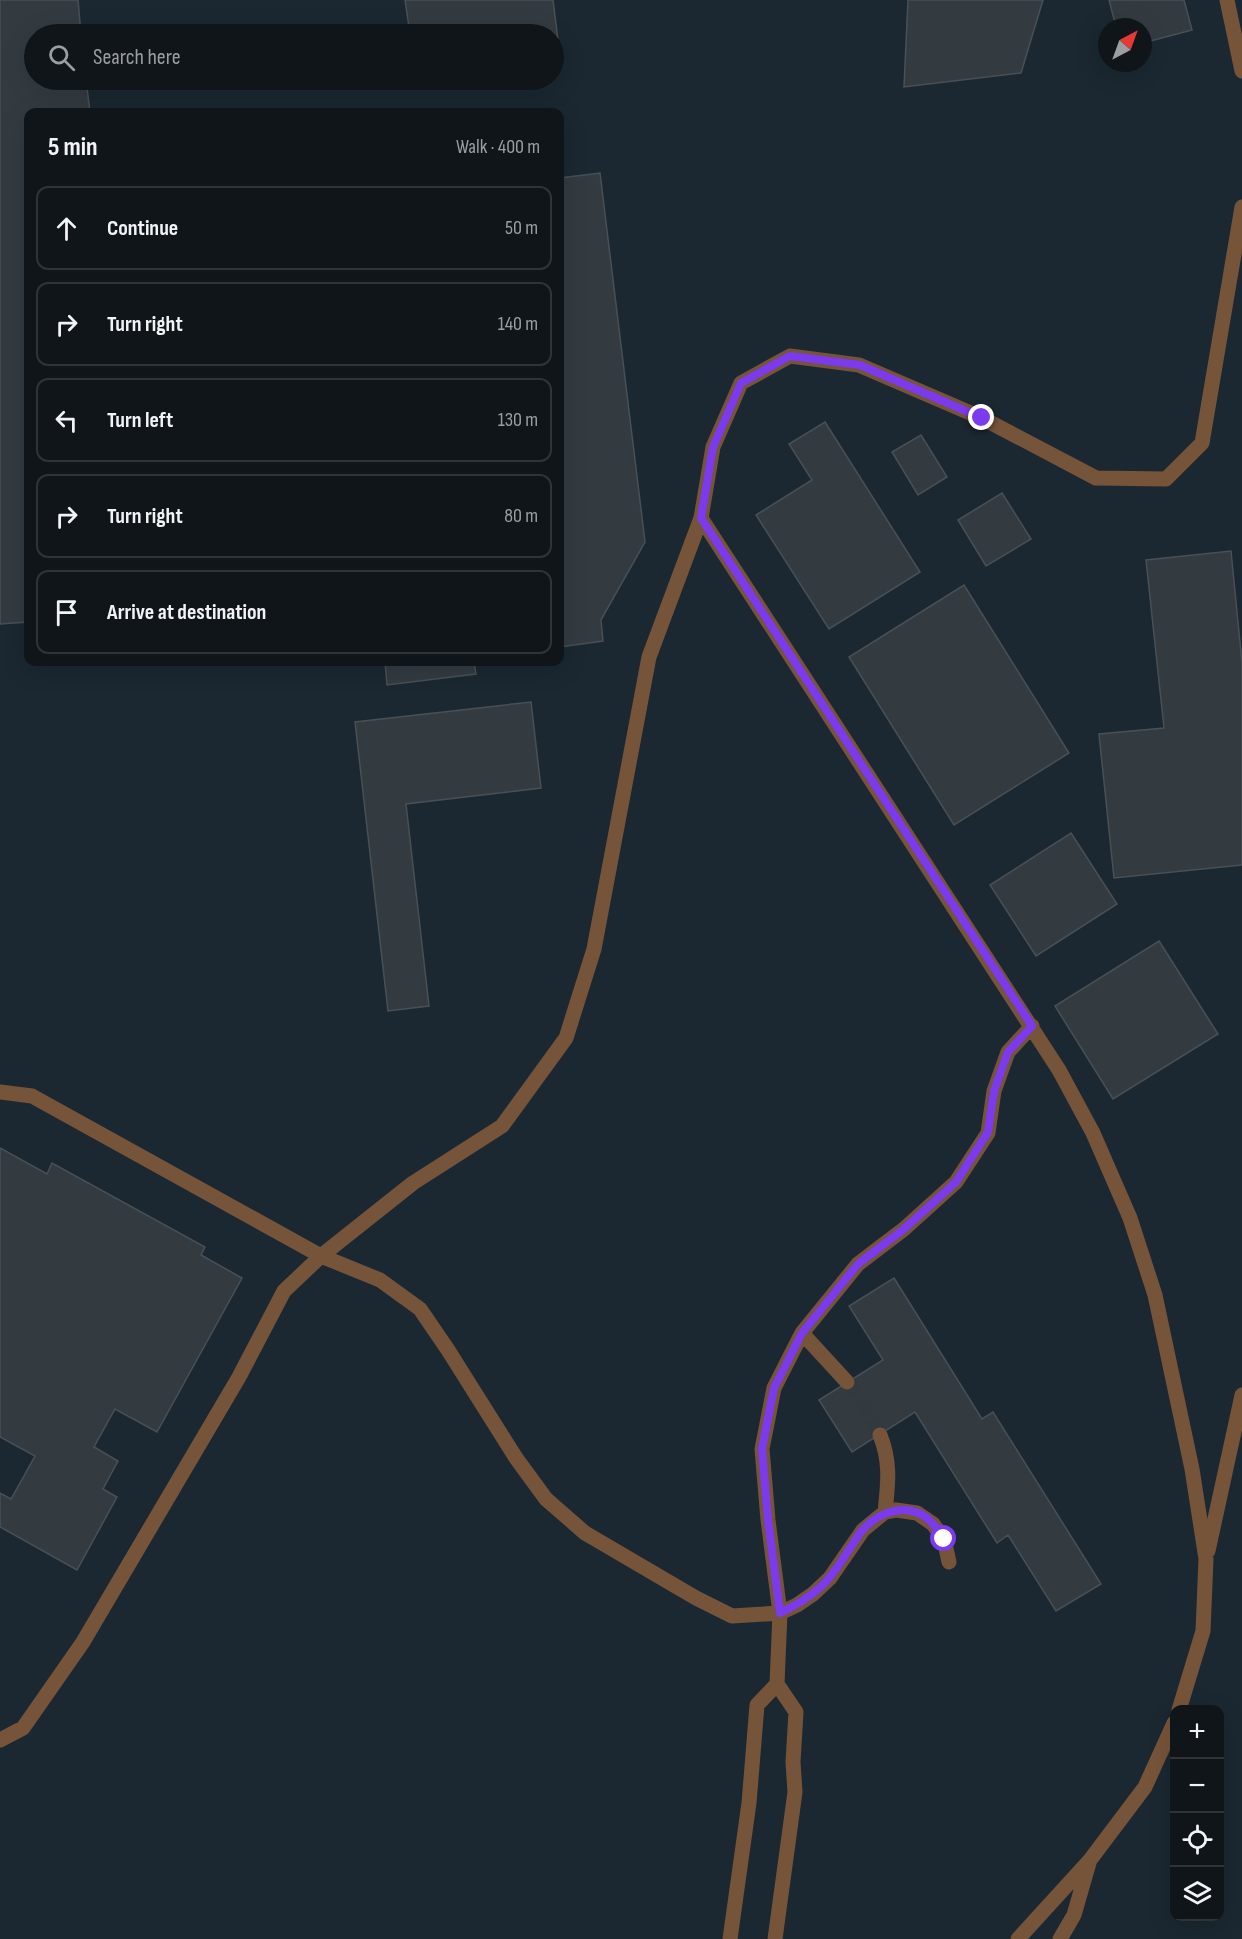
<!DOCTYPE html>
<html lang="en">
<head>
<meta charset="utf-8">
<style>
  :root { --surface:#10151a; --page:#1e2227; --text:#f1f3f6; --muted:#9c9fa2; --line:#303439 }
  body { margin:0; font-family:"Sofia Sans Condensed",sans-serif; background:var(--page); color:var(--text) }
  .controls { position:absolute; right:18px; bottom:18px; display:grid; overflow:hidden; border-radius:12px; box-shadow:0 6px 24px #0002 }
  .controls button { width:54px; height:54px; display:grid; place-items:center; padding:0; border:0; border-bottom:2px solid var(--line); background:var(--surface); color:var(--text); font:30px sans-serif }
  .compass { position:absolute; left:1098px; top:18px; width:54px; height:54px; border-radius:50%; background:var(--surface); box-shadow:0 6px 24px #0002; rotate:41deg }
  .stop { position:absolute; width:18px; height:18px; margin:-14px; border:4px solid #7c3aed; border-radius:50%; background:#fff }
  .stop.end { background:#7c3aed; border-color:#fff; box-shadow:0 2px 6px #0008 }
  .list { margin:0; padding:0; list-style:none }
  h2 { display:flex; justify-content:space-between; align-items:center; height:78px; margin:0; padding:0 24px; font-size:26px }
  h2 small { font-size:20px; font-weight:400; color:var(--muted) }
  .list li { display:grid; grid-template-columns:39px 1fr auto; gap:18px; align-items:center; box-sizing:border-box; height:84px; margin:0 12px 12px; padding:0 12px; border:2px solid var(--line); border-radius:12px }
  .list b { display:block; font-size:22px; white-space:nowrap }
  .list em { font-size:20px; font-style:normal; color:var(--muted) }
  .icon { flex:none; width:33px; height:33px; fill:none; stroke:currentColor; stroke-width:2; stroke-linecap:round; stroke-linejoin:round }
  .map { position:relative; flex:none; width:1242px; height:1939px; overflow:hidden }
  .search { position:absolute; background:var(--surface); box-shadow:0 6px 24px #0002; left:24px; top:24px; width:540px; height:66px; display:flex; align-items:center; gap:15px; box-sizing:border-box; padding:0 21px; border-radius:33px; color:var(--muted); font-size:22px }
  .panel { position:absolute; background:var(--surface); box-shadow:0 6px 24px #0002; left:24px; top:108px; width:540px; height:558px; border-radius:12px }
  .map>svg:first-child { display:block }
  .built { fill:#1b2831; fill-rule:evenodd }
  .building { fill:#333b41; stroke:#485056; stroke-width:1.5 }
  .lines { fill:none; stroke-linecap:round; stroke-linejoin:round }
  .minor-tunnel { stroke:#32393f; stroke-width:15; stroke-dasharray:15 8; stroke-linecap:butt }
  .minor { stroke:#765439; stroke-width:15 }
  .route { stroke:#7c3aed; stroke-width:8 }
</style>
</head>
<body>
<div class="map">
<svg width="1242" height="1939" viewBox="0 0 1242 1939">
  <rect width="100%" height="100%" fill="#151c22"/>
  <path class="built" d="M0,0H1242V1939H0ZM1107,27H1143V63H1107ZM34,34H554V80H34ZM28,112H560V662H28ZM1174,1710H1220V1916H1174Z"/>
  <path class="building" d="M0,0H78L81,34H34V80H86L90,112H28V622L0,624Z
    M405,0H553L560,56H554V34H410Z
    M908,0H1043L1021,73L904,87Z
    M1109,0H1184L1192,30L1143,43V27H1116Z
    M600,173L645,542L601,620L603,641L560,647V178Z
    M825,422L920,572L829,629L756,515L812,480L789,444Z
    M921,435L947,477L918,495L892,452Z
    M1002,493L1031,539L986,566L958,520Z
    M1231,551L1242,663V865L1114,878L1099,734L1164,728L1146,560Z
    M964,585L1069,753L954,825L849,657Z
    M385,662H474L476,674L387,685Z
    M531,702L541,788L406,804L429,1006L388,1011L355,722Z
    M1071,833L1117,904L1036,956L990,885Z
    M1159,941L1218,1034L1113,1099L1055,1006Z
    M0,1148L47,1174L52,1163L205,1247L201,1255L242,1278L157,1432L115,1409L94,1447L118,1461L103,1489L117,1497L77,1570L0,1527V1493L11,1499L35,1456L0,1437Z
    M894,1278L982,1419L993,1412L1101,1584L1056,1611L1008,1535L997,1543L915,1412L852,1452L819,1400L883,1360L849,1306Z"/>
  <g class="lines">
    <path class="minor-tunnel" d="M847,1382L859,1397L880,1435"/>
    <path class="minor" d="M1227,0L1242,71
      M0,1092L32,1096L321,1256L413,1183L502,1126L566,1038L594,949L649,657L701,518
      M802,1333L847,1382
      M880,1435C891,1462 888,1484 885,1512
      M1208,1551L1242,1395
      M1179,1710L1203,1631L1206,1559L1192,1469L1155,1295L1130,1218L1093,1133L1059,1070L701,518L713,447L741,383L790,356L859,365L982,418L1096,478L1166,479L1202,443L1242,207
      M0,1740L23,1728L83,1642L239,1377L284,1291L321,1256L380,1280L420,1309L448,1350L516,1458L546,1499L585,1533L696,1598L732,1616L780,1613L797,1605L813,1594L830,1578L863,1530L885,1512L896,1510L917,1513L933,1524L944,1539L949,1562
      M730,1939L749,1803L757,1705L777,1684
      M775,1939L795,1792L793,1762L796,1712L777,1684L780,1613L768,1520L762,1449L774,1388L802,1333L858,1264L904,1229L956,1182L988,1133L994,1091L1008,1052L1032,1026
      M1018,1939L1090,1860L1145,1787L1174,1723
      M1060,1939L1074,1915L1089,1863"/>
  </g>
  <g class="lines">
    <path class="route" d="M944,1539C940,1534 937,1528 933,1524C912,1500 879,1510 861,1532C850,1547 841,1564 829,1578C816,1594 799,1604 780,1613L768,1520L762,1449L774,1388L802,1333L858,1264L904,1229L956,1182L988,1132L994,1091L1008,1052L1032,1026L701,518L713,447L741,383L790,356L860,365L982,418"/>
  </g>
</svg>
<div class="controls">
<button>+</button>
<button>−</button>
<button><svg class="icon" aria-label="locate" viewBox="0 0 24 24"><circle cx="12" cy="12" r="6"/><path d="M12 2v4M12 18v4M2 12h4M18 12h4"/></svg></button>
<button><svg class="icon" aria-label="layers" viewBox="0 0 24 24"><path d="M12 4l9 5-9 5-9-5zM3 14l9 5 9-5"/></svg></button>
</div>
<svg class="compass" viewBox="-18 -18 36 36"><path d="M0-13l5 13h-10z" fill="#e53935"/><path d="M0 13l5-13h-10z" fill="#9c9fa2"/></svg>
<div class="stop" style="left:944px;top:1539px"></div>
<div class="stop end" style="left:982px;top:418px"></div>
<div class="search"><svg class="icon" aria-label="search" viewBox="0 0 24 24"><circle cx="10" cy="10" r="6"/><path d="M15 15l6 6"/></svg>Search here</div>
<section class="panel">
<h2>5 min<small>Walk · 400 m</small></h2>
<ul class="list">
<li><svg class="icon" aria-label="ahead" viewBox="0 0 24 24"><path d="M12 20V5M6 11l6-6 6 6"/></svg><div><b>Continue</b></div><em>50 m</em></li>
<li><svg class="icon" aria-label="right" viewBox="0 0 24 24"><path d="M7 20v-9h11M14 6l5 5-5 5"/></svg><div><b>Turn right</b></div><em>140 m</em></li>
<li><svg class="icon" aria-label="left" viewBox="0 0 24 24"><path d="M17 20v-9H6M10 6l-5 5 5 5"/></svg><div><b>Turn left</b></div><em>130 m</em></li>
<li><svg class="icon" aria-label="right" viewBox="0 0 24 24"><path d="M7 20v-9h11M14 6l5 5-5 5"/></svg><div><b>Turn right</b></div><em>80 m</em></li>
<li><svg class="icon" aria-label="arrive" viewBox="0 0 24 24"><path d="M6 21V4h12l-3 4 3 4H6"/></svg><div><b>Arrive at destination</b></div></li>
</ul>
</section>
</div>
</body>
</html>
